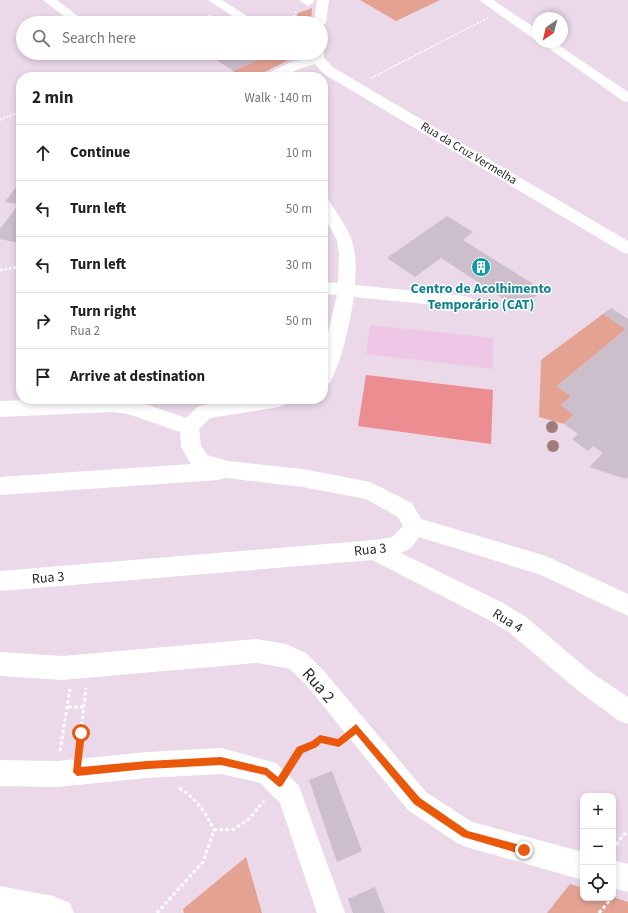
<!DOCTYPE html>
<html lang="en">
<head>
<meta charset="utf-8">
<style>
  :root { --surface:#fff; --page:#f2f2f2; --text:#222; --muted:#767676; --line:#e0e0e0 }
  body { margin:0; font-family:"Source Sans 3",sans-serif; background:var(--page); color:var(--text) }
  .controls { position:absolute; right:12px; bottom:12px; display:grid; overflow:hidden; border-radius:8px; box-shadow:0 2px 6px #0003 }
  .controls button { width:36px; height:36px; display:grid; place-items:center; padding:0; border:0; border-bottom:1px solid var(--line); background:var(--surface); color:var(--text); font:20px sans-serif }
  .compass { position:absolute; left:532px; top:12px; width:36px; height:36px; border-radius:50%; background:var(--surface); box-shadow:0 2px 6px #0003; rotate:215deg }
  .stop { position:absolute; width:12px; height:12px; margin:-9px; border:3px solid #ea580c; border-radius:50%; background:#fff }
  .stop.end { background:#ea580c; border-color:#fff; box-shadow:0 1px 4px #0008 }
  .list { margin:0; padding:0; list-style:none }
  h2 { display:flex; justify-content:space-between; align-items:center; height:52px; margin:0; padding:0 16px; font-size:17px }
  h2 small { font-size:13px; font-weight:400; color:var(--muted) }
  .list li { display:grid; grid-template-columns:26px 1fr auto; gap:12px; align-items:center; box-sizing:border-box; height:56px; padding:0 16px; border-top:1px solid var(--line) }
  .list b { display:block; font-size:15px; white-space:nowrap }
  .list p { margin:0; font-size:13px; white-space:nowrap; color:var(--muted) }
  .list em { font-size:13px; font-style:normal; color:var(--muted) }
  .icon { flex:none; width:22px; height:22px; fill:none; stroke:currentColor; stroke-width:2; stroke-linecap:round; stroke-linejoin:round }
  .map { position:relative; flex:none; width:628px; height:913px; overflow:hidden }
  .search { position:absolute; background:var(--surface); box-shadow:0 2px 6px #0003; left:16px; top:16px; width:312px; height:44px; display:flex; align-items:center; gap:10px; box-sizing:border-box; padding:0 14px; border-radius:22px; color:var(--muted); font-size:15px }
  .panel { position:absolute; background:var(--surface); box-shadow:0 2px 6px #0003; left:16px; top:72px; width:312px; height:332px; border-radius:16px }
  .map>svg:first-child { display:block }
  .education { fill:#eec7e6 }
  .green { fill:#e4a292 }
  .pitch { fill:#ec8d92 }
  .building { fill:#ccbecb }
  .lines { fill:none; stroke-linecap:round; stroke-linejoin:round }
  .path-far2 { stroke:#fff; stroke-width:1.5; stroke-dasharray:2 1.5; stroke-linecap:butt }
  .path-far1 { stroke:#fff; stroke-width:2.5; stroke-dasharray:2.5 2; stroke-linecap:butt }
  .path { stroke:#fff; stroke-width:3; stroke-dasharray:3.5 2.5; stroke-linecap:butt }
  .street { fill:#fff; fill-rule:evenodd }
  .tree { fill:#a27c76 }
  .route { fill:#ea580c }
  .labels { text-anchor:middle; stroke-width:3; stroke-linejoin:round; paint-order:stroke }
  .far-street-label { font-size:12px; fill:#282828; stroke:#fff }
  .culture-label { font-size:14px; font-weight:bold; fill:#0d838f; stroke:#fff }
  .street-label { font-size:14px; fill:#282828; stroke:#fff }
  .near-street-label { font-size:17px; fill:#282828; stroke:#fff }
</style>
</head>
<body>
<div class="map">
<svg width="628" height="913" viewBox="0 0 628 913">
  <rect width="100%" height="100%" fill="#ebd9e9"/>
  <path class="education" d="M370,325L493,338V369L366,354Z"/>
  <path class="green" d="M360,0H440L396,21Z
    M312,8L311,23H294L298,13Z
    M273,53H302L255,77H242L233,71Z
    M603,314L626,329L557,386L571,396L561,405L574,415L564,424L539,417L541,360Z
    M246,857L262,913H184L183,909Z
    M570,884L583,888V898L613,897L628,902V913H547Z"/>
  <path class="pitch" d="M366,375L493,390L491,444L358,426Z"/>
  <path class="building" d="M206,53H273L233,71Z
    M21,180V240L19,243L0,239V229L19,204L5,202Z
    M447,216L473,232L463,240L543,290L519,309L441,258L415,277L387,258Z
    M611,308L628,319V477L626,479L589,467L603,453L593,446L588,451L572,439L578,434L564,424L574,415L561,405L571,396L557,386L626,329L603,314Z
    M332,771L362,851L337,862L309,780Z
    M375,887L385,913H353L348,899Z"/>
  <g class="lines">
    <path class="path-far2" d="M192,23L212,15
      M271,23L294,17
      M291,23L296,11
      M371,78L488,18
      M0,120L21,112"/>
    <path class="path-far1" d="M0,270L21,267"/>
    <path class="path" d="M68,707H83
      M79,749L86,688
      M60,751L70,689
      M291,763L300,750L314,745L320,739L339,743
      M179,788C196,798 206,813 214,830
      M613,850L623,835L628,833
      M157,913L203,862L214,830L234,829L249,819L264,801
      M599,913L612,898"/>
    <path class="street" d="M43,0H57L87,23H73Z
      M208,0H222L253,20L250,23H243Z
      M299,0H313L314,2L308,6Z
      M317,0H329L326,23L321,26V23H314Z
      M479,0H493L538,30V40L534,39Z
      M540,42H554L628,92V102L623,101Z
      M321,50L324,53V58L334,68L628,241V254L622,252L324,74L315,64L299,69L282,77H264L266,74L289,63L312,57V53H321Z
      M323,198L328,199C351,235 358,241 355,285L466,296L472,298L475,302L472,306L466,308L354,297C349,326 343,357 330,383L323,385V353L337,295L323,294V282L338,283L339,254L337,240L323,215Z
      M53,399H131L186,418L197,407L228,399H288L286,404L279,407L210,418L199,429L201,445L207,455L228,461L303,469L370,482L412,503L421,519L546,556L628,594V616L541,575L419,537L411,548L401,553L503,603L526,617L592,673L628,697V724L619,721L576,689L510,633L487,619L372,560L0,591V571L374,540L392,537L403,526L398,517L366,499L303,487L225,478L219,480L0,495V477L191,464L181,447L180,432L128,414L113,412L0,417V401Z
      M257,639L286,644L306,653L323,670L426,792L472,822L583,852V880L466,847L457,843L408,810L307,686L290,669L286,668L257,663L62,680L0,676V652L62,656Z
      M221,748L276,763L299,786L345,913H317L280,803L260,783L221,774L147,778L57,787L0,786V760L57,761L147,752Z
      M613,860L628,864V892L613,888Z
      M0,886L53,896L70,903L74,913H0Z"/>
  </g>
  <g class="tree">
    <circle cx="552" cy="427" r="6"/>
    <circle cx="553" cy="446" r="6"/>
  </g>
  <path class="route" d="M356,724L420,798L468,831L524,846L529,850L528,853L524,855L463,837L414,804L356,734L339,747L321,743L317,747L303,753L282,786L279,787L265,775L221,765L147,769L77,776L73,772L77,733L81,729L85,733L81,767L147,761L221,757L267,768L278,777L297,747L312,741L320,735L338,739Z"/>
  <defs>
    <g id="building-disc" transform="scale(1)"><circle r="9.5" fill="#0f9aa8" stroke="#fff"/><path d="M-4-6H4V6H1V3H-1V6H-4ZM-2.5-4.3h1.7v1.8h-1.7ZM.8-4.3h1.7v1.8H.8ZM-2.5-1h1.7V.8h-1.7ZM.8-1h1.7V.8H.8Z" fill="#fff"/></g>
  </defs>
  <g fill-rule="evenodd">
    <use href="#building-disc" x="481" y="267"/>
  </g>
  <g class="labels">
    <g class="far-street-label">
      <text transform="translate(469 153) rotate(31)" y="4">Rua da Cruz Vermelha</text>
    </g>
    <g class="culture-label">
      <text x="481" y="293">Centro de Acolhimento<tspan x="481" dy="16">Temporário (CAT)</tspan></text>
    </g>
    <g class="street-label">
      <text transform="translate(370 549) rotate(-6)" y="5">Rua 3</text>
      <text transform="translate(48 577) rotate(-5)" y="5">Rua 3</text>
      <text transform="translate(508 620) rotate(32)" y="5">Rua 4</text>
    </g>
    <g class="near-street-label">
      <text transform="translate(319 685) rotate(49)" y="6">Rua 2</text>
    </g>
  </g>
</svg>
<div class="controls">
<button>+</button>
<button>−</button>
<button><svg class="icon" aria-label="locate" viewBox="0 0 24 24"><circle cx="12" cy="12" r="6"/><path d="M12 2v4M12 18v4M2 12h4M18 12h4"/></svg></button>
</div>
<svg class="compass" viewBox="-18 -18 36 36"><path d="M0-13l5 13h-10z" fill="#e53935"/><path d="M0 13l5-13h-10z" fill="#767676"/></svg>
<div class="stop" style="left:81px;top:733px"></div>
<div class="stop end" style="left:524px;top:850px"></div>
<div class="search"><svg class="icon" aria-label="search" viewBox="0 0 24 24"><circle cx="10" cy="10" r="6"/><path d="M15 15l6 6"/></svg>Search here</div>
<section class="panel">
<h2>2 min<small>Walk · 140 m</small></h2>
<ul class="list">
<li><svg class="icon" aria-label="ahead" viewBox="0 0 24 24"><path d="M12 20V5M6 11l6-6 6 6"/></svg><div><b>Continue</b></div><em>10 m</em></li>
<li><svg class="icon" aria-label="left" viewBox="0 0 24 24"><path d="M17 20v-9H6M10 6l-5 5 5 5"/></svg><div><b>Turn left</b></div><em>50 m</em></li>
<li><svg class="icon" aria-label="left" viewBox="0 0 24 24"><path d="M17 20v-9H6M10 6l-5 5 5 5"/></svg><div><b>Turn left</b></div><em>30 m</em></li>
<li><svg class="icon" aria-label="right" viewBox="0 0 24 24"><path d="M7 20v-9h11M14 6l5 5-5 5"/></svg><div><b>Turn right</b><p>Rua 2</p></div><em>50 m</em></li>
<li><svg class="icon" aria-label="arrive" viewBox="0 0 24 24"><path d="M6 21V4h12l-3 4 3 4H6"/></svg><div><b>Arrive at destination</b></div></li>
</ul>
</section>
</div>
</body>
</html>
